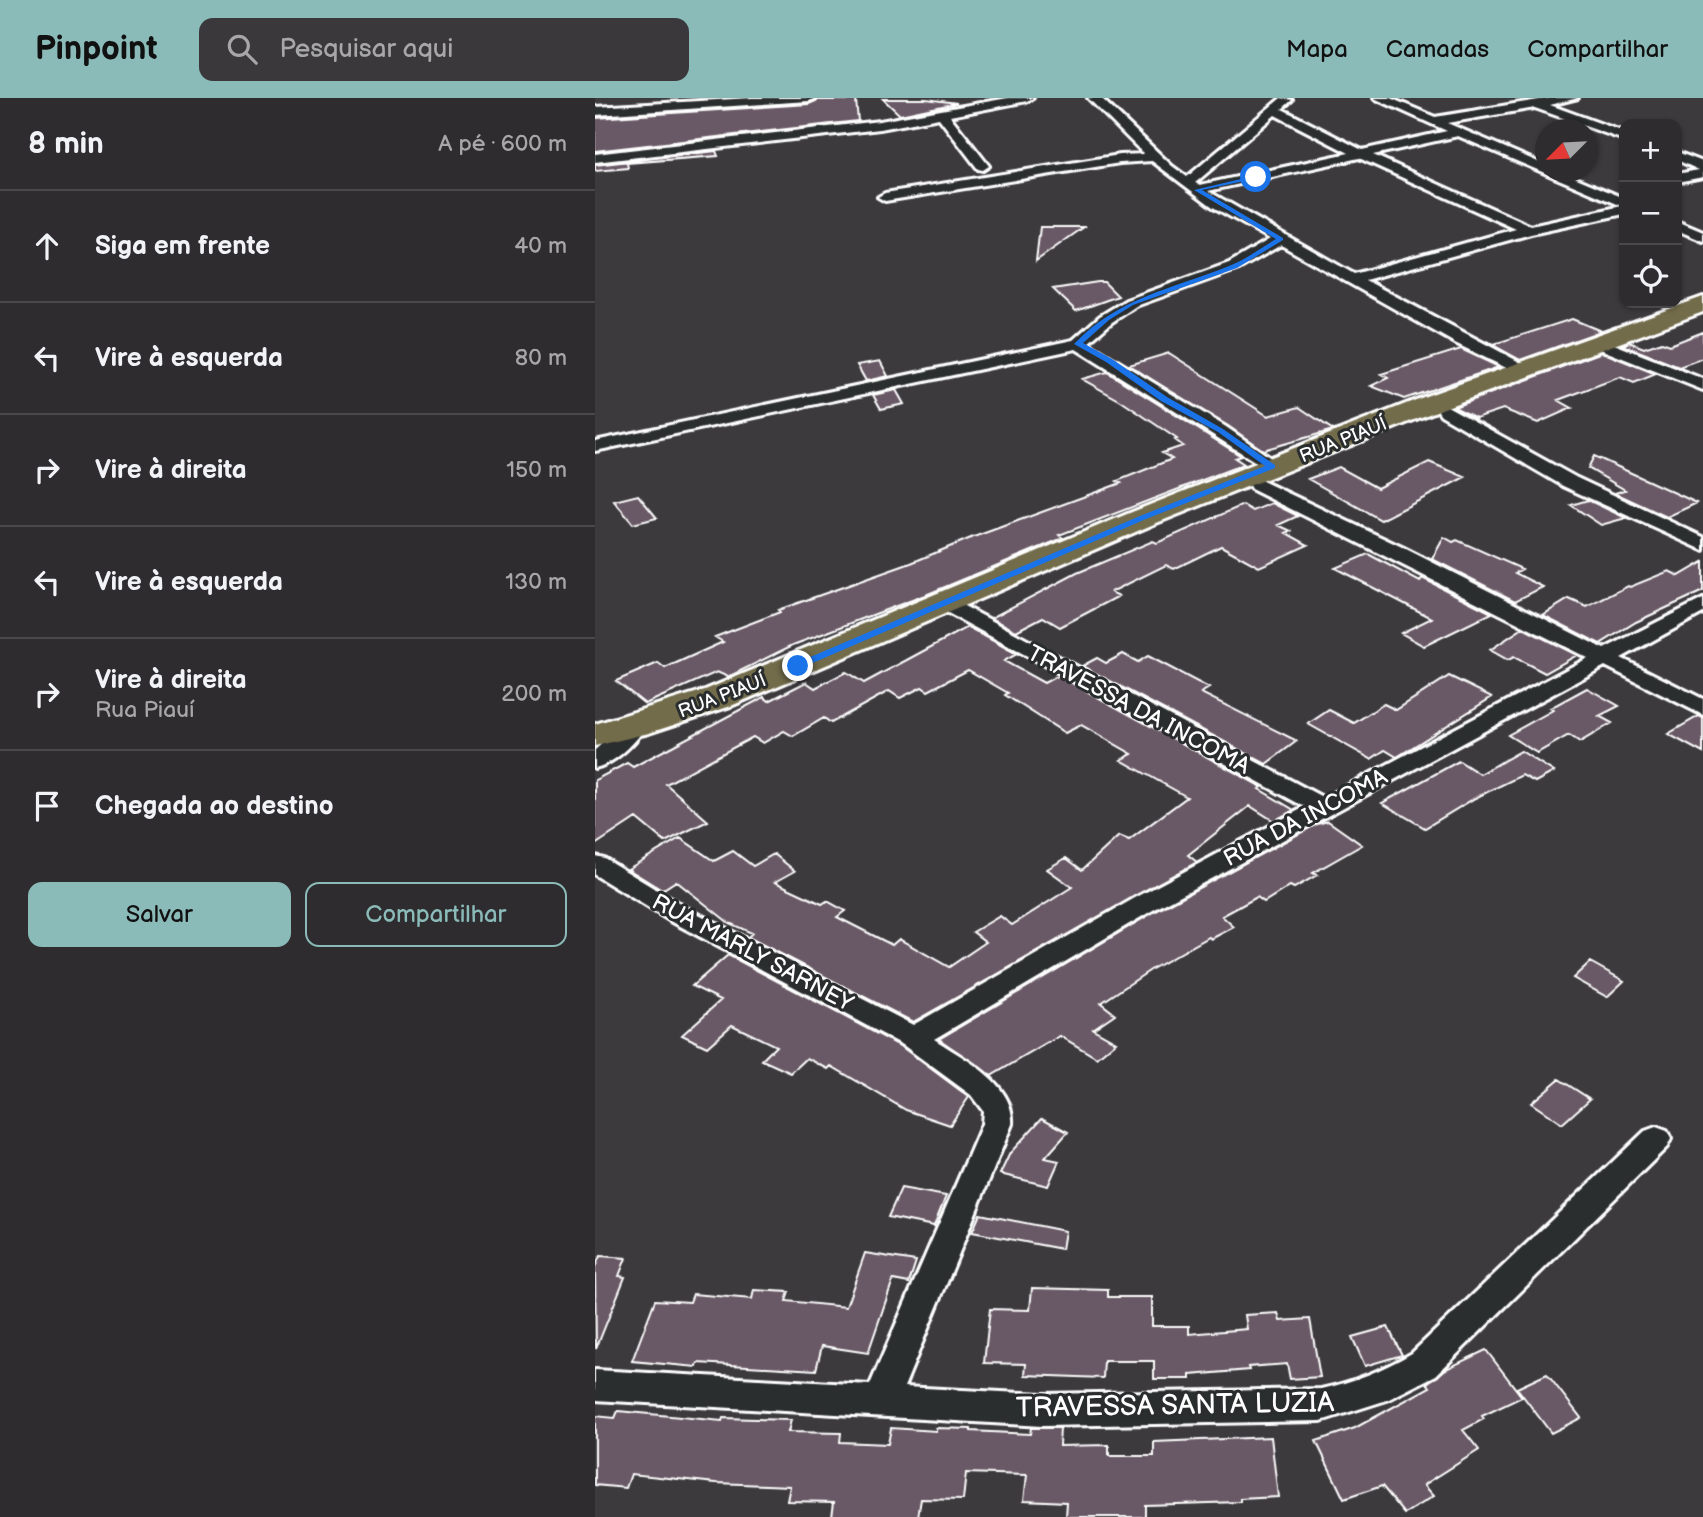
<!DOCTYPE html>
<html lang="pt">
<head>
<meta charset="utf-8">
<style>
  :root { --surface:#2e2c2e; --page:#3a383a; --text:#f1f3f6; --muted:#a7a7aa; --line:#49484a; --accent:#8bbbb9 }
  body { margin:0; font-family:"Balsamiq Sans",sans-serif; background:var(--page); color:var(--text) }
  .controls { position:absolute; right:21px; top:21px; display:grid; overflow:hidden; border-radius:14px; box-shadow:0 2px 5px #0004 }
  .controls button { width:63px; height:63px; display:grid; place-items:center; padding:0; border:0; border-bottom:2px solid var(--line); background:var(--surface); color:var(--text); font:35px sans-serif }
  .compass { position:absolute; left:940px; top:21px; width:63px; height:63px; border-radius:50%; background:var(--surface); box-shadow:0 2px 5px #0004; rotate:246deg }
  .stop { position:absolute; width:21px; height:21px; margin:-16px; border:5px solid #1a73e8; border-radius:50%; background:#fff }
  .stop.end { background:#1a73e8; border-color:#fff; box-shadow:0 2px 7px #0008 }
  .list { margin:0; padding:0; list-style:none }
  h2 { display:flex; justify-content:space-between; align-items:center; height:91px; margin:0; padding:0 28px; font-size:30px }
  h2 small { font-size:23px; font-weight:400; color:var(--muted) }
  .list li { display:grid; grid-template-columns:46px 1fr auto; gap:21px; align-items:center; box-sizing:border-box; height:112px; padding:0 28px; border-top:2px solid var(--line) }
  .list b { display:block; font-size:26px; white-space:nowrap }
  .list p { margin:0; font-size:23px; white-space:nowrap; color:var(--muted) }
  .list em { font-size:23px; font-style:normal; color:var(--muted) }
  .actions { display:flex; gap:14px; padding:21px 28px }
  .actions a { flex:1; padding:16px 0; border:2px solid var(--accent); border-radius:14px; text-align:center; font-size:24px; color:var(--accent) }
  .actions .main { background:var(--accent); color:#111 }
  .icon { flex:none; width:38px; height:38px; fill:none; stroke:currentColor; stroke-width:2; stroke-linecap:round; stroke-linejoin:round }
  .map { position:relative; flex:none; width:1108px; height:1419px; overflow:hidden }
  header { display:flex; align-items:center; gap:42px; box-sizing:border-box; height:98px; padding:0 35px; background:var(--accent); color:#111 }
  header strong { font-size:33px }
  nav { display:flex; gap:38px; margin-inline-start:auto; font-size:24px }
  .search { width:490px; height:63px; background:var(--page); display:flex; align-items:center; gap:18px; box-sizing:border-box; padding:0 24px; border-radius:14px; color:var(--muted); font-size:26px }
  main { display:flex }
  aside { flex:1; background:var(--surface) }
  .map>svg:first-child { display:block }
  .building { fill:#695965; stroke:#fff; stroke-width:2 }
  .lines { fill:none; stroke-linecap:round; stroke-linejoin:round }
  .street-casing { stroke:#fff; stroke-width:6 }
  .primary-casing { stroke:#fff; stroke-width:6 }
  .street { fill:#2a2d2e; fill-rule:evenodd }
  .primary { fill:#726c4b; fill-rule:evenodd }
  .route { fill:#1a73e8 }
  .labels { text-anchor:middle; stroke-width:6; stroke-linejoin:round; paint-order:stroke }
  .far-street-label { font-size:19px; fill:#fff; stroke:#2a2d2e }
  .street-label { font-size:23px; fill:#fff; stroke:#2a2d2e }
  .near-street-label { font-size:28px; fill:#fff; stroke:#2a2d2e }
</style>
</head>
<body>
<header>
<strong>Pinpoint</strong>
<div class="search"><svg class="icon" aria-label="search" viewBox="0 0 24 24"><circle cx="10" cy="10" r="6"/><path d="M15 15l6 6"/></svg>Pesquisar aqui</div>
<nav><a>Mapa</a><a>Camadas</a><a>Compartilhar</a></nav>
</header>
<main>
<aside>
<h2>8 min<small>A pé · 600 m</small></h2>
<ul class="list">
<li><svg class="icon" aria-label="ahead" viewBox="0 0 24 24"><path d="M12 20V5M6 11l6-6 6 6"/></svg><div><b>Siga em frente</b></div><em>40 m</em></li>
<li><svg class="icon" aria-label="left" viewBox="0 0 24 24"><path d="M17 20v-9H6M10 6l-5 5 5 5"/></svg><div><b>Vire à esquerda</b></div><em>80 m</em></li>
<li><svg class="icon" aria-label="right" viewBox="0 0 24 24"><path d="M7 20v-9h11M14 6l5 5-5 5"/></svg><div><b>Vire à direita</b></div><em>150 m</em></li>
<li><svg class="icon" aria-label="left" viewBox="0 0 24 24"><path d="M17 20v-9H6M10 6l-5 5 5 5"/></svg><div><b>Vire à esquerda</b></div><em>130 m</em></li>
<li><svg class="icon" aria-label="right" viewBox="0 0 24 24"><path d="M7 20v-9h11M14 6l5 5-5 5"/></svg><div><b>Vire à direita</b><p>Rua Piauí</p></div><em>200 m</em></li>
<li><svg class="icon" aria-label="arrive" viewBox="0 0 24 24"><path d="M6 21V4h12l-3 4 3 4H6"/></svg><div><b>Chegada ao destino</b></div></li>
</ul>
<div class="actions"><a class="main">Salvar</a><a>Compartilhar</a></div>
</aside>
<div class="map">
<svg width="1108" height="1419" viewBox="0 0 1108 1419">
  <rect width="100%" height="100%" fill="#3d3a3e"/>
  <filter id="ink" filterUnits="userSpaceOnUse"><feTurbulence type="fractalNoise" baseFrequency=".0143" numOctaves="2"/><feDisplacementMap in="SourceGraphic" scale="14" xChannelSelector="R" yChannelSelector="G"/><feConvolveMatrix kernelMatrix="1 2 1 2 8 2 1 2 1" color-interpolation-filters="sRGB"/></filter>
  <g filter="url(#ink)">
    <path class="building" d="M288,1H331L362,5L305,17Z
      M223,2H261L263,23L0,53V20L214,6Z
      M121,53L123,58L32,65L33,70L0,73V67Z
      M445,129H489L441,163Z
      M503,184H509L523,198L481,213L458,191Z
      M977,221L1006,233L925,262L891,243L899,246Z
      M1108,234V260L1084,269L1028,247L1034,244L1049,250L1067,244L1075,247Z
      M866,251L904,269L809,301L776,288L793,280L786,276Z
      M1007,254L1061,276L1039,285L1025,279L963,302L977,310L943,325L908,311L881,320L859,309Z
      M574,255L673,318L704,309L738,332L668,352L534,267Z
      M285,263L293,278L271,283L262,267Z
      M512,274L646,358L640,360L649,366L464,437L468,440L333,496L198,547L133,579L122,574L50,606L21,583L63,565L70,570L128,544L120,539L185,514L183,512L316,465L376,440L526,385L522,383L577,361L567,355L588,348L580,342L582,341L526,303L487,281Z
      M301,292L309,306L286,311L278,297Z
      M999,358L1102,405L1072,419L1020,395L1030,392L993,370Z
      M834,364L870,379L786,422L713,381L744,369L782,390Z
      M43,397L62,420L38,426L19,403Z
      M993,402L1031,420L1006,427L976,407Z
      M677,405L703,418L683,427L696,433L691,435L713,447L664,469L626,448L579,471L571,467L516,494L524,498L465,529L448,519L421,533L396,520L482,475L558,443L562,445L648,407L658,413Z
      M849,439L858,444L862,442L927,471L920,475L948,489L920,503L837,461Z
      M773,456L825,484L827,480L897,515L829,548L806,535L837,520L740,470Z
      M1108,464V493L1041,524L1005,546L948,517L974,501L992,509L1033,488L1035,489L1074,473L1084,478Z
      M373,529L422,556L409,563L449,585L460,579H466L665,688L667,689L664,691L699,712L679,723L655,708L593,757L602,764L318,924L153,839L157,835L134,825L81,783L67,792L33,771L85,740L119,763L138,753L158,768L179,756L200,773L180,784L227,806L232,803L250,813L242,819L297,847L304,841L354,869L391,844L378,834L405,818L417,827L477,789L452,771L471,760L487,772L524,738L534,742L592,699L526,662L537,656L486,627L470,635L410,597L413,595L373,572L333,593L327,589L305,600L294,593L236,625L229,620L198,638L189,633L168,645L158,639L71,686L113,723L70,744L41,720L0,747V682L32,665L38,669L169,599L174,603L211,584L220,590L251,574L269,585Z
      M928,530L982,557L950,575L919,559L913,562L895,552Z
      M528,556L543,564L553,558L614,590L606,595L702,643L671,666L487,568L502,560L511,565Z
      M854,578L897,599L802,659L790,652L776,661L713,626L734,612L759,625L789,606L801,612Z
      M992,590L1024,608L1004,618L1017,625L985,644L974,637L942,655L913,637L958,612L955,610Z
      M1104,618L1108,620V655L1073,636Z
      M926,653L959,674L940,684L927,677L880,700L830,730L787,705L864,663L885,676Z
      M733,723L767,747L718,775L722,777L699,790L695,788L669,804L662,799L627,818L639,829L616,841L614,839L557,871L506,905L520,916L498,931L521,944L502,960L465,938L396,978L344,941L559,814L722,726Z
      M133,857L307,949L374,999L355,1027L311,1012L236,968L233,971L212,960L196,975L167,962L181,948L137,927L112,949L87,937L126,902L97,888Z
      M995,864L1029,883L1012,899L978,880Z
      M964,981L995,1001L967,1026L936,1005Z
      M447,1020L473,1034L450,1060L464,1063L453,1088L405,1076L415,1055Z
      M306,1090L351,1098L339,1128L293,1119Z
      M385,1116L470,1133L467,1151L377,1134Z
      M270,1155L321,1163L314,1185L298,1182L273,1255L227,1248L221,1272L103,1265L102,1269L37,1263L60,1202L95,1204L98,1196L157,1201L159,1192L194,1194L191,1203L251,1209Z
      M5,1158L31,1160L24,1178L30,1179L1,1251L0,1169Z
      M437,1190L513,1192V1199H557V1228H594V1236L652,1231L650,1217L683,1215L685,1223L715,1221L725,1279L695,1281L692,1266L653,1269L654,1272L595,1277V1281H559V1263H509L508,1280L430,1277L431,1266L389,1265L395,1211L435,1212Z
      M793,1229L807,1257L770,1268L757,1239Z
      M891,1252L927,1299L887,1318L889,1321L868,1332L884,1352L829,1387L839,1398L810,1416L787,1388L749,1401L721,1343L760,1330L835,1289L832,1285L851,1271Z
      M952,1276L986,1320L956,1335L922,1290Z
      M23,1313L127,1323L128,1320L196,1322L193,1334L246,1335L245,1344L293,1346L296,1330L341,1333V1330L376,1331V1333L435,1336L436,1330H465L464,1348L514,1347V1358H559V1344L676,1339L683,1399L645,1401V1404L550,1407V1419H471L472,1404L429,1402L432,1377L371,1375L368,1402L326,1401L323,1419H275L237,1418L239,1404L192,1403L195,1388L121,1385L36,1376L31,1390L0,1387V1318L20,1320Z"/>
    <g class="lines">
      <g class="street-casing">
        <path id="street" d="M157,0H220L214,3L0,17V9Z
          M413,0H438L432,3L355,18L394,68L388,72L383,71L344,20L285,31L0,64V56L285,23Z
          M493,0H506L577,68L592,79L686,0L697,2L687,11L767,52L852,33L779,0H795L840,19L956,0H983L955,7L1029,34V42L940,10L852,25L950,67V74H967L1029,100V116L936,136L770,182L932,268L934,272L926,277L860,245L686,147L644,171L541,208L517,224L493,245L631,329L683,365L686,369L677,374L481,251L0,353V343L478,242L505,218L531,202L634,165L675,141L618,109L557,63L525,65L290,103L283,99L290,95L525,57L549,56ZM680,17L754,55L605,87L600,85ZM863,38L1027,108L936,128L778,57ZM764,60L921,131L759,176L613,93Z
          M1082,54L1108,64V79L1082,84V76L1104,72L1082,62Z
          M1082,123L1108,134V143L1082,132Z
          M1001,239L1108,281V292L995,247L993,244L995,241Z
          M852,308L982,380L1108,439V452L968,388L846,317L843,313L846,309Z
          M663,381L809,450L1009,551L1108,501V515L1026,560L1108,601V617L1010,568L558,812L339,941C369,961 420,985 417,1026L309,1289L447,1296L726,1291C759,1284 788,1272 817,1255L1050,1033L1061,1029L1072,1033L1076,1041L1072,1049L841,1277L792,1302L726,1323L447,1328L0,1302V1272L275,1287L387,1026L388,1013L376,997L308,947L72,821L0,777V758L9,760L90,809L318,927L540,800L710,709L353,515L350,511L353,507H367L729,700L993,560L656,391L654,387Z
          M41,620L49,622L52,627C41,644 21,665 0,670V652L33,622Z"/>
      </g>
      <g class="primary-casing">
        <path id="primary" d="M1108,199V214L849,310L559,426L136,608L54,635L0,648V626L110,592L537,414L831,298Z"/>
      </g>
      <use href="#street" class="street"/>
      <use href="#primary" class="primary"/>
    </g>
  </g>
  <path class="route" d="M663,77V80L607,92L688,140V142L642,170L538,207L514,222L488,245L517,261L572,299L628,331L680,367V370L551,421L206,570H199V566L545,418L670,368L623,334L566,303L511,264L479,246C524,199 577,191 634,168C650,162 666,150 681,141L599,92Z"/>
  <g class="labels">
    <g class="far-street-label">
      <text transform="translate(748 341) rotate(-22)" y="7">RUA PIAUÍ</text>
      <text transform="translate(127 597) rotate(-21)" y="7">RUA PIAUÍ</text>
    </g>
    <g class="street-label">
      <text transform="translate(544 611) rotate(28)" y="8">TRAVESSA DA INCOMA</text>
      <text transform="translate(710 719) rotate(-28)" y="8">RUA DA INCOMA</text>
      <text transform="translate(158 854) rotate(28)" y="8">RUA MARLY SARNEY</text>
    </g>
    <g class="near-street-label">
      <text transform="translate(580 1306) rotate(-1)" y="10">TRAVESSA SANTA LUZIA</text>
    </g>
  </g>
</svg>
<div class="controls">
<button>+</button>
<button>−</button>
<button><svg class="icon" aria-label="locate" viewBox="0 0 24 24"><circle cx="12" cy="12" r="6"/><path d="M12 2v4M12 18v4M2 12h4M18 12h4"/></svg></button>
</div>
<svg class="compass" viewBox="-18 -18 36 36"><path d="M0-13l5 13h-10z" fill="#e53935"/><path d="M0 13l5-13h-10z" fill="#a7a7aa"/></svg>
<div class="stop" style="left:661px;top:79px"></div>
<div class="stop end" style="left:203px;top:568px"></div>
</div>
</main>
</body>
</html>
